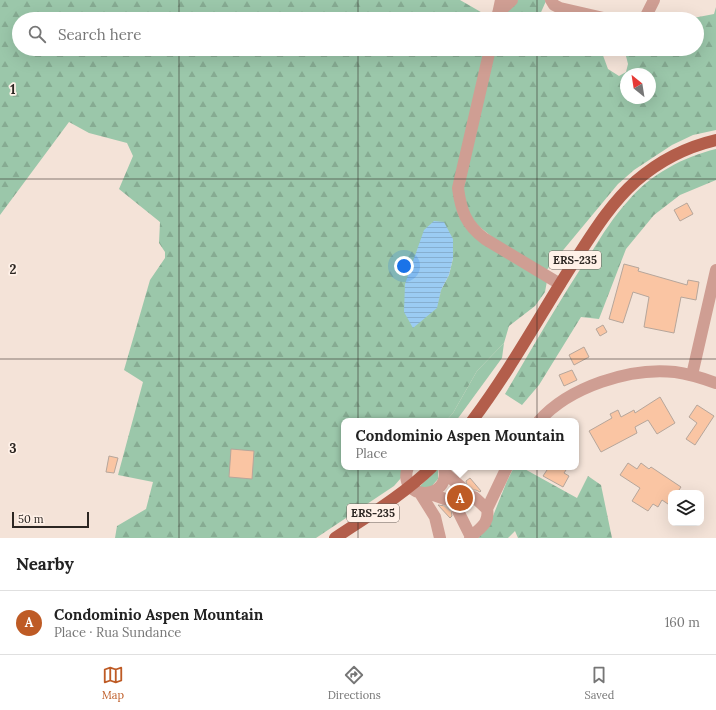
<!DOCTYPE html>
<html lang="en">
<head>
<meta charset="utf-8">
<style>
  :root { --surface:#fff; --page:#f2f2f2; --text:#222; --muted:#767676; --line:#e0e0e0; --accent:#be5b25 }
  body { margin:0; font-family:Lora,serif; background:var(--page); color:var(--text) }
  .controls { position:absolute; right:12px; bottom:12px; display:grid; overflow:hidden; border-radius:8px; box-shadow:0 4px 16px #0002 }
  .controls button { width:36px; height:36px; display:grid; place-items:center; padding:0; border:0; border-bottom:1px solid var(--line); background:var(--surface); color:var(--text); font:20px sans-serif }
  .compass { position:absolute; left:620px; top:68px; width:36px; height:36px; border-radius:50%; background:var(--surface); box-shadow:0 4px 16px #0002; rotate:330deg }
  .scale { position:absolute; left:12px; bottom:10px; width:77px; box-sizing:border-box; padding-left:4px; border:2px solid #2c2622; border-top:0; font-size:11px; line-height:14px; white-space:nowrap; color:#2c2622; -webkit-text-stroke:3px #fff1e8; paint-order:stroke }
  .you { position:absolute; left:404px; top:266px; width:14px; height:14px; margin:-10px; border:3px solid #fff; border-radius:50%; background:#1a73e8; box-shadow:0 0 0 6px #1a73e833 }
  .badge { display:grid; place-items:center; width:26px; height:26px; border-radius:50%; background:var(--accent); color:#fff; font-size:13px; font-weight:700 }
  .pin { position:absolute; translate:-50% -50%; border:2px solid #fff; box-shadow:0 1px 4px #0006 }
  .popup { position:absolute; left:341px; top:418px; width:238px; height:52px; box-sizing:border-box; display:grid; place-content:center; border-radius:8px; background:var(--surface); filter:drop-shadow(0 1px 3px #0005); font-size:13px; white-space:nowrap; color:var(--muted) }
  .popup b { font-size:15px; color:var(--text) }
  .popup::after { content:''; position:absolute; left:50%; top:100%; margin-left:-8px; border:8px solid transparent; border-top-color:var(--surface) }
  .list { margin:0; padding:0; list-style:none }
  h2 { display:flex; justify-content:space-between; align-items:center; height:52px; margin:0; padding:0 16px; font-size:17px }
  h2 small { font-size:13px; font-weight:400; color:var(--muted) }
  .list li { display:grid; grid-template-columns:26px 1fr auto; gap:12px; align-items:center; box-sizing:border-box; height:64px; padding:0 16px; border-top:1px solid var(--line) }
  .list b { display:block; font-size:15px; white-space:nowrap }
  .list p { margin:0; font-size:13px; white-space:nowrap; color:var(--muted) }
  .list em { font-size:13px; font-style:normal; color:var(--muted) }
  .icon { flex:none; width:22px; height:22px; fill:none; stroke:currentColor; stroke-width:2; stroke-linecap:round; stroke-linejoin:round }
  .map { position:relative; flex:none; width:716px; height:538px; overflow:hidden }
  .search { position:absolute; background:var(--surface); box-shadow:0 4px 16px #0002; left:12px; right:12px; top:12px; height:44px; display:flex; align-items:center; gap:10px; box-sizing:border-box; padding:0 14px; border-radius:22px; color:var(--muted); font-size:15px }
  .sheet { height:116px; background:var(--surface) }
  nav { display:flex; justify-content:space-around; align-items:center; box-sizing:border-box; height:56px; border-top:1px solid var(--line); background:var(--surface); font-size:11px; color:var(--muted) }
  nav a { display:grid; justify-items:center; gap:2px }
  nav .on { color:var(--accent) }
  .map>svg:first-child { display:block }
  .green { fill:#9bc7aa }
  .forest { fill:url(#forest-firs); fill-rule:evenodd }
  .water { fill:url(#water-rules) }
  .building { fill:#fac5a3; stroke:#b6a69b }
  .lines { fill:none; stroke-linecap:round; stroke-linejoin:round }
  .minor-tunnel { stroke:#ccbdb4; stroke-width:12; stroke-dasharray:12 6; stroke-linecap:butt }
  .minor { stroke:#cf9e93; stroke-width:12 }
  .primary { stroke:#b35e4b; stroke-width:12 }
  .grid { fill:none; stroke:#2c2622; stroke-width:1; stroke-opacity:0.55 }
  .labels { text-anchor:middle; stroke-width:3.5; stroke-linejoin:round; paint-order:stroke }
  .shield { fill:#fff1e8; stroke:#6b635d; stroke-width:1 }
  .shield-label { font-size:11px; font-weight:bold; fill:#2c2622 }
  .grid-label { font-size:13px; text-anchor:middle; font-weight:bold; fill:#2c2622; stroke:#fff1e8; stroke-width:3.5; stroke-linejoin:round; paint-order:stroke }
</style>
</head>
<body>
<div class="map">
<svg width="716" height="538" viewBox="0 0 716 538">
  <defs>
    <pattern id="forest-firs" width="22" height="20" patternUnits="userSpaceOnUse"><rect width="22" height="20" fill="#9bc7aa"/><path d="M5 1l3.5 6h-7zM16 11l3.5 6h-7z" fill="#86ab92"/></pattern>
    <pattern id="water-rules" width="6" height="5" patternUnits="userSpaceOnUse"><rect width="6" height="5" fill="#9bccf3"/><path d="M0 2.5h6" fill="none" stroke="#86afd0"/></pattern>
  </defs>
  <rect width="100%" height="100%" fill="#f4e3d8"/>
  <path class="green" d="M504,343L502,358L456,421H446L453,413L477,371Z
    M438,469V479L431,487L418,488Z"/>
  <path class="forest" d="M0,0H460L493,19H19V49H486L455,187L461,212L547,281L545,292L535,306L509,326L504,343L477,371L453,413L446,421H344V467H404L401,478L394,486L316,538H115L117,526L146,509L153,482L118,475L143,382L124,370L150,280L165,258V252L159,243L160,222L119,189L133,156L127,143L89,133L69,122L0,215ZM453,239V258L449,275L441,290L437,308Z
    M518,0H545L546,1L538,19H501L502,15Z
    M716,7V130L693,135L672,145L634,170L618,184L545,272L487,236L465,210L462,188L494,49H564L571,54C582,51 590,48 601,50L608,69L619,76L626,72L628,64L625,52L619,49H697V19H688L714,14ZM626,74H650V98H626Z
    M716,149V180L680,195L654,215L626,249L599,319L581,317L539,385L522,405L505,394C533,347 560,299 591,253C602,235 614,216 628,201C651,174 683,157 716,149Z
    M514,467H521L577,498L588,476L601,485L612,538H518L515,531L508,538H478L491,521L507,481Z"/>
  <path class="water" d="M434,221L444,222L453,239V258L449,275L441,290L437,308L413,328L404,312L405,284L424,230Z"/>
  <path class="building" d="M687,203L693,214L680,221L674,210Z
    M624,264L639,268L638,271L687,285L688,280L699,282L696,300L681,297L674,333L644,327L649,297L633,292L623,323L609,319Z
    M603,325L607,332L600,336L596,329Z
    M584,347L589,357L574,365L569,355Z
    M572,370L577,380L564,386L559,375Z
    M660,397L675,423L657,434L648,420L635,427L637,433L601,452L589,431L612,418L610,414L618,410L621,417L634,410L635,413Z
    M697,405L714,416L695,445L686,439L697,423L689,417Z
    M231,449L254,451L252,479L229,477Z
    M109,456L118,458L114,473L106,472Z
    M628,463L637,469L641,463L649,469L651,467L681,487L677,493H671V506L662,500L658,507L653,504L648,511L632,501L640,488L620,475Z
    M549,467H568L564,473L569,476L563,487L543,476Z
    M470,478L481,491L480,492L476,490H472L469,492L467,496L468,502L464,506L459,504L454,505L451,510L452,516L450,518L438,505L446,506L450,504L452,498L451,494L454,491L459,493L465,491L467,487L466,481Z"/>
  <g class="lines">
    <path class="minor-tunnel" d="M460,486L474,497
      M445,499L458,511"/>
    <path class="minor" d="M551,0L554,5L560,8L608,19
      M498,13L512,0
      M497,19L501,0
      M642,19L646,16L654,0
      M490,49L458,188C461,211 466,225 485,239L560,284
      M692,375L716,270
      M539,421C569,387 630,367 675,372C690,374 702,378 716,383
      M408,467C396,501 452,502 444,467
      M445,473L460,486
      M420,493L435,517L440,538
      M428,493L445,499
      M474,497L487,509
      M458,511L471,537
      M470,538C479,528 490,524 487,509L507,467"/>
    <path class="primary" d="M472,421C509,372 539,317 572,265C591,236 609,205 636,181C659,161 686,147 716,140
      M335,538C368,516 403,495 432,467"/>
  </g>
  <path class="grid" d="M179,0V19M358,0V19M537,0V19M179,49V538M358,49V538M537,49V538M0,179H716M0,359H716"/>
  <g class="labels">
    <g class="shield">
      <rect x="549" y="251" width="52" height="18" rx="3"/>
      <rect x="347" y="504" width="52" height="18" rx="3"/>
    </g>
    <g class="shield-label">
      <text x="575" y="264">ERS-235</text>
      <text x="373" y="517">ERS-235</text>
    </g>
  </g>
  <g class="grid-label">
    <text x="13" y="94">1</text>
    <text x="13" y="274">2</text>
    <text x="13" y="453">3</text>
  </g>
</svg>
<div class="controls">
<button><svg class="icon" aria-label="layers" viewBox="0 0 24 24"><path d="M12 4l9 5-9 5-9-5zM3 14l9 5 9-5"/></svg></button>
</div>
<svg class="compass" viewBox="-18 -18 36 36"><path d="M0-13l5 13h-10z" fill="#e53935"/><path d="M0 13l5-13h-10z" fill="#767676"/></svg>
<div class="scale">50 m</div>
<div class="you"></div>
<div class="pin badge" style="left:460px;top:498px">A</div>
<div class="popup"><b>Condominio Aspen Mountain</b>Place</div>
<div class="search"><svg class="icon" aria-label="search" viewBox="0 0 24 24"><circle cx="10" cy="10" r="6"/><path d="M15 15l6 6"/></svg>Search here</div>
</div>
<section class="sheet">
<h2>Nearby<small></small></h2>
<ul class="list">
<li><span class="badge">A</span><div><b>Condominio Aspen Mountain</b><p>Place · Rua Sundance</p></div><em>160 m</em></li>
</ul>
</section>
<nav>
<a class="on"><svg class="icon" aria-label="map" viewBox="0 0 24 24"><path d="M3 6l6-2 6 2 6-2v14l-6 2-6-2-6 2zM9 4v14M15 6v14"/></svg>Map</a>
<a><svg class="icon" aria-label="directions" viewBox="0 0 24 24"><path d="M12 3l9 9-9 9-9-9zM9 14v-3h6M13 9l2 2-2 2"/></svg>Directions</a>
<a><svg class="icon" aria-label="saved" viewBox="0 0 24 24"><path d="M7 4h10v16l-5-4-5 4z"/></svg>Saved</a>
</nav>
</body>
</html>
